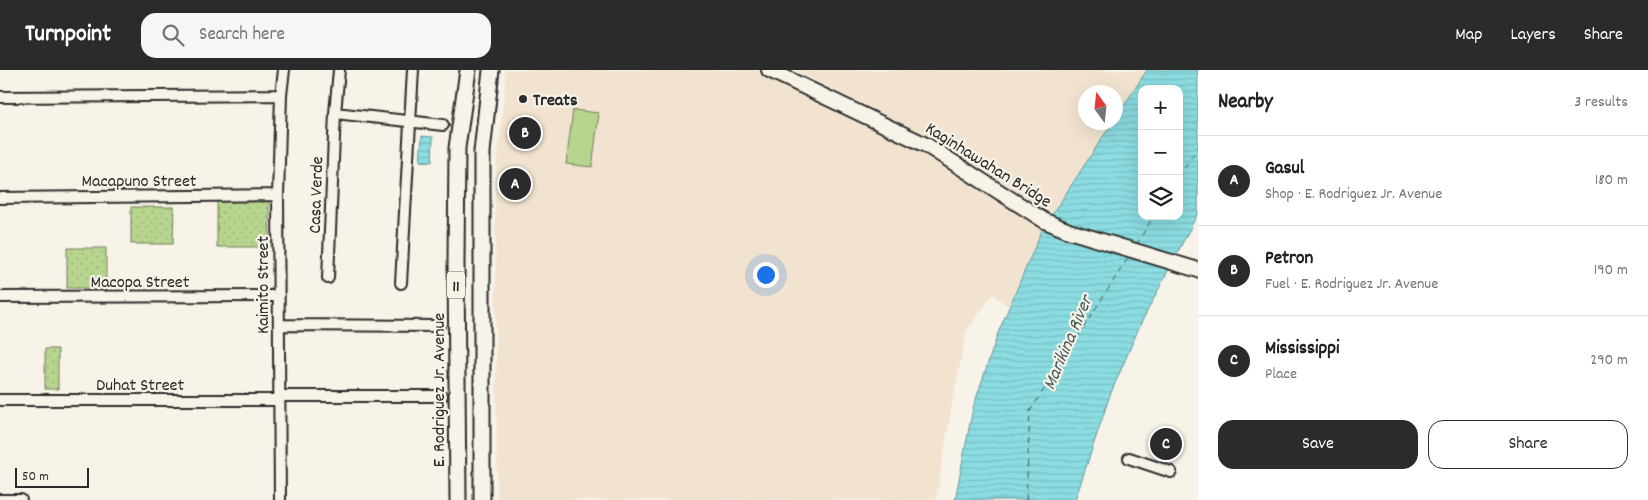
<!DOCTYPE html>
<html lang="en">
<head>
<meta charset="utf-8">
<style>
  :root { --surface:#fff; --page:#f6f6f6; --text:#202124; --muted:#757577; --line:#e0e0e0; --accent:#2b2b2b }
  body { margin:0; font-family:Dekko,sans-serif; background:var(--page); color:var(--text) }
  .controls { position:absolute; right:15px; top:15px; display:grid; overflow:hidden; border-radius:10px; box-shadow:0 5px 20px #0002 }
  .controls button { width:45px; height:45px; display:grid; place-items:center; padding:0; border:0; border-bottom:1px solid var(--line); background:var(--surface); color:var(--text); font:25px sans-serif }
  .compass { position:absolute; left:1078px; top:15px; width:45px; height:45px; border-radius:50%; background:var(--surface); box-shadow:0 5px 20px #0002; rotate:345deg }
  .scale { position:absolute; left:15px; bottom:12px; width:74px; box-sizing:border-box; padding-left:5px; border:2px solid #2b2b2b; border-top:0; font-size:14px; line-height:18px; white-space:nowrap; color:#2b2b2b; -webkit-text-stroke:4px #f7f3e8; paint-order:stroke }
  .you { position:absolute; left:765px; top:204px; width:18px; height:18px; margin:-12px; border:4px solid #fff; border-radius:50%; background:#1a73e8; box-shadow:0 0 0 8px #1a73e833 }
  .badge { display:grid; place-items:center; width:32px; height:32px; border-radius:50%; background:var(--accent); color:#fff; font-size:16px; font-weight:700 }
  .pin { position:absolute; translate:-50% -50%; border:2px solid #fff; box-shadow:0 1px 5px #0006 }
  .list { margin:0; padding:0; list-style:none }
  h2 { display:flex; justify-content:space-between; align-items:center; height:65px; margin:0; padding:0 20px; font-size:21px }
  h2 small { font-size:16px; font-weight:400; color:var(--muted) }
  .list li { display:grid; grid-template-columns:32px 1fr auto; gap:15px; align-items:center; box-sizing:border-box; height:90px; padding:0 20px; border-top:1px solid var(--line) }
  .list b { display:block; font-size:19px; white-space:nowrap }
  .list p { margin:0; font-size:16px; white-space:nowrap; color:var(--muted) }
  .list em { font-size:16px; font-style:normal; color:var(--muted) }
  .actions { display:flex; gap:10px; padding:15px 20px }
  .actions a { flex:1; padding:11px 0; border:1px solid var(--accent); border-radius:15px; text-align:center; font-size:18px; color:var(--accent) }
  .actions .main { background:var(--accent); color:#fff }
  .icon { flex:none; width:28px; height:28px; fill:none; stroke:currentColor; stroke-width:2; stroke-linecap:round; stroke-linejoin:round }
  .map { position:relative; flex:none; width:1198px; height:430px; overflow:hidden }
  header { display:flex; align-items:center; gap:30px; box-sizing:border-box; height:70px; padding:0 25px; background:var(--accent); color:#fff }
  header strong { font-size:24px }
  nav { display:flex; gap:28px; margin-inline-start:auto; font-size:18px }
  .search { width:350px; height:45px; background:var(--page); display:flex; align-items:center; gap:12px; box-sizing:border-box; padding:0 18px; border-radius:15px; color:var(--muted); font-size:19px }
  main { display:flex }
  aside { flex:1; background:var(--surface) }
  .map>svg:first-child { display:block }
  .built { fill:#f1e3cf }
  .grass { fill:url(#grass-dots); stroke:#71805c }
  .green { fill:#b7d58e; stroke:#71805c }
  .water { fill:url(#water-rules); stroke:#659699; fill-rule:evenodd }
  .lines { fill:none; stroke-linecap:round; stroke-linejoin:round }
  .ferry { stroke:#435859; stroke-width:1; stroke-dasharray:6 5; stroke-linecap:butt }
  .street-casing { stroke:#2b2b2b; stroke-width:14 }
  .secondary-casing { stroke:#2b2b2b; stroke-width:18 }
  .primary-casing { stroke:#2b2b2b; stroke-width:19 }
  .street { stroke:#f7f3e8; stroke-width:10 }
  .secondary { stroke:#f7f3e8; stroke-width:14 }
  .primary { stroke:#f7f3e8; stroke-width:15 }
  .poi-dot { fill:#2b2b2b; stroke:#f7f3e8; stroke-width:2 }
  .labels { text-anchor:middle; stroke-width:4.5; stroke-linejoin:round; paint-order:stroke }
  .shield { fill:#f7f3e8; stroke:#686764; stroke-width:1 }
  .shield-label { font-size:16px; font-weight:bold; fill:#2b2b2b }
  .poi-label { font-size:18px; font-weight:bold; fill:#2b2b2b; stroke:#f7f3e8; text-anchor:start }
  .street-label { font-size:18px; fill:#2b2b2b; stroke:#f7f3e8 }
  .water-label { font-size:19px; font-style:italic; fill:#435859; stroke:#f7f3e8 }
</style>
</head>
<body>
<header>
<strong>Turnpoint</strong>
<div class="search"><svg class="icon" aria-label="search" viewBox="0 0 24 24"><circle cx="10" cy="10" r="6"/><path d="M15 15l6 6"/></svg>Search here</div>
<nav><a>Map</a><a>Layers</a><a>Share</a></nav>
</header>
<main>
<div class="map">
<svg width="1198" height="430" viewBox="0 0 1198 430">
  <defs>
    <pattern id="grass-dots" width="8" height="8" patternUnits="userSpaceOnUse" patternTransform="scale(1.25)"><rect width="8" height="8" fill="#b7d58e"/><path d="M2 2h.1M6 6h.1" fill="none" stroke="#9eb77b" stroke-width="1.8" stroke-linecap="round"/></pattern>
    <pattern id="water-rules" width="6" height="5" patternUnits="userSpaceOnUse" patternTransform="scale(1.25)"><rect width="6" height="5" fill="#8bdde2"/><path d="M0 2.5h6" fill="none" stroke="#78bec2"/></pattern>
  </defs>
  <rect width="100%" height="100%" fill="#f7f3e8"/>
  <filter id="ink" filterUnits="userSpaceOnUse"><feTurbulence type="fractalNoise" baseFrequency=".02" numOctaves="2"/><feDisplacementMap in="SourceGraphic" scale="10" xChannelSelector="R" yChannelSelector="G"/><feConvolveMatrix kernelMatrix="1 2 1 2 8 2 1 2 1" color-interpolation-filters="sRGB"/></filter>
  <g filter="url(#ink)">
    <path class="built" d="M505,0H756L909,74L1042,160L1008,236L993,224L967,260L953,328L936,430H497L495,113L505,18Z
      M793,0H1147L1116,48V22H1086V52L1112,53L1052,143L906,55Z"/>
    <path class="grass" d="M217,131H269L270,177H217Z
      M131,137H174L173,174H131Z
      M67,178H106V218H67Z
      M45,279H58V319H45Z"/>
    <path class="green" d="M573,40L599,43L592,97L566,94Z"/>
    <path class="water" d="M1147,0H1198V143L1141,253L1110,325L1075,430H955L973,338L998,263L1042,160L1112,53L1116,52V48ZM1142,19H1179V146H1142Z
      M422,66L433,67L432,92L420,91Z"/>
    <g class="lines">
      <path class="ferry" d="M1179,107L1198,77
        M1136,175L1154,146
        M1026,430L1030,341L1130,185"/>
      <g class="street-casing">
        <path id="street" d="M0,27L281,25
          M335,43L443,55
          M0,128L278,125
          M328,208L335,43L339,0
          M401,213L413,0
          M0,227L279,226
          M279,255L439,256
          M279,326H442
          M0,330H279
          M1129,388L1171,402
          M0,430H21
          M280,430L278,125L281,25L284,0"/>
      </g>
      <g class="secondary-casing">
        <path id="secondary" d="M769,0L926,75L1045,151L1069,161L1198,200"/>
      </g>
      <g class="primary-casing">
        <path id="primary" d="M458,430L456,193L457,78L468,0
          M482,430V82L491,0"/>
      </g>
      <use href="#street" class="street"/>
      <use href="#secondary" class="secondary"/>
      <use href="#primary" class="primary"/>
    </g>
  </g>
  <circle class="poi-dot" cx="523" cy="29" r="5"/>
  <g class="labels">
    <rect class="shield" x="447" y="201.5" width="18" height="27" rx="4"/>
    <g class="shield-label">
      <text x="456" y="221">11</text>
    </g>
    <g class="poi-label">
      <text x="533" y="35">Treats</text>
    </g>
    <g class="street-label">
      <text transform="translate(989 94) rotate(32)" y="6">Kaginhawahan Bridge</text>
      <text x="139" y="116">Macapuno Street</text>
      <text transform="translate(315 125) rotate(-88)" y="6">Casa Verde</text>
      <text x="140" y="217">Macopa Street</text>
      <text transform="translate(262 215) rotate(-90)" y="6">Kaimito Street</text>
      <text x="140" y="320">Duhat Street</text>
      <text transform="translate(438 320) rotate(-90)" y="6">E. Rodriguez Jr. Avenue</text>
    </g>
    <g class="water-label">
      <text transform="translate(1066 272) rotate(-67)" y="7">Marikina River</text>
    </g>
  </g>
</svg>
<div class="controls">
<button>+</button>
<button>−</button>
<button><svg class="icon" aria-label="layers" viewBox="0 0 24 24"><path d="M12 4l9 5-9 5-9-5zM3 14l9 5 9-5"/></svg></button>
</div>
<svg class="compass" viewBox="-18 -18 36 36"><path d="M0-13l5 13h-10z" fill="#e53935"/><path d="M0 13l5-13h-10z" fill="#757577"/></svg>
<div class="scale">50 m</div>
<div class="you"></div>
<div class="pin badge" style="left:515px;top:114px">A</div>
<div class="pin badge" style="left:525px;top:63px">B</div>
<div class="pin badge" style="left:1166px;top:374px">C</div>
</div>
<aside>
<h2>Nearby<small>3 results</small></h2>
<ul class="list">
<li><span class="badge">A</span><div><b>Gasul</b><p>Shop · E. Rodriguez Jr. Avenue</p></div><em>180 m</em></li>
<li><span class="badge">B</span><div><b>Petron</b><p>Fuel · E. Rodriguez Jr. Avenue</p></div><em>190 m</em></li>
<li><span class="badge">C</span><div><b>Mississippi</b><p>Place</p></div><em>290 m</em></li>
</ul>
<div class="actions"><a class="main">Save</a><a>Share</a></div>
</aside>
</main>
</body>
</html>
